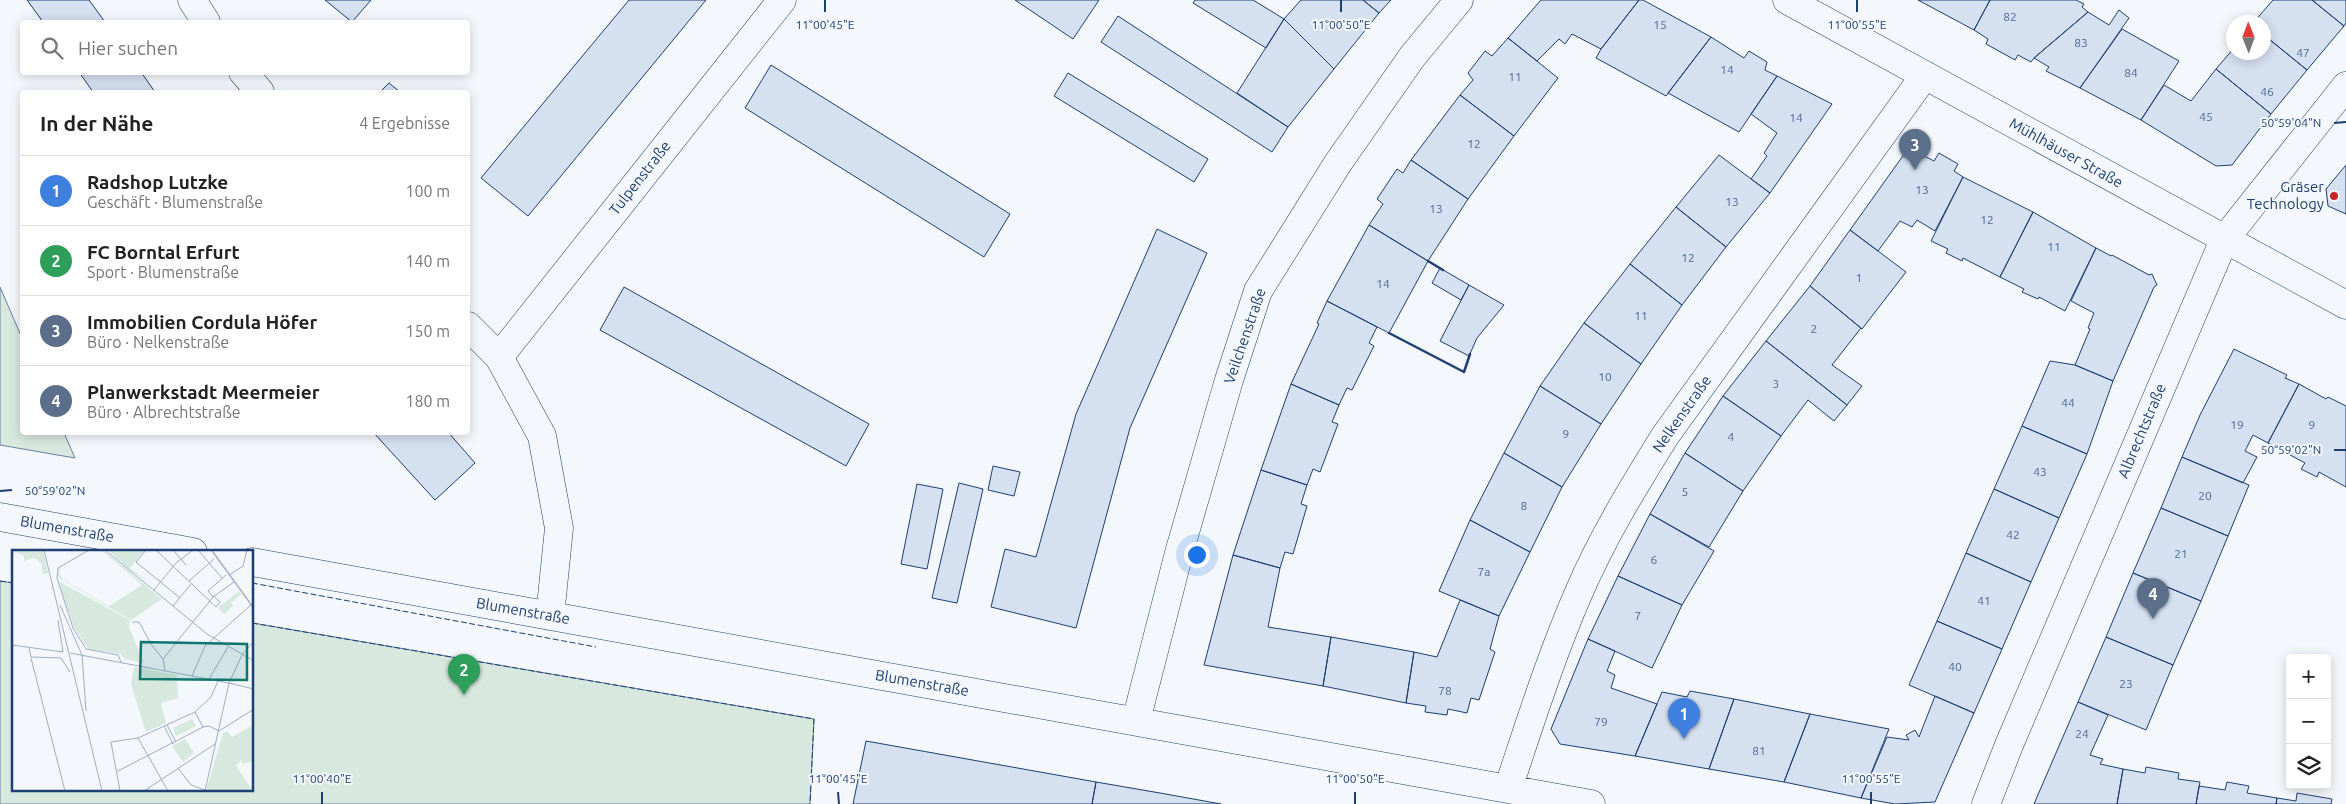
<!DOCTYPE html>
<html lang="de">
<head>
<meta charset="utf-8">
<style>
  :root { --surface:#fff; --page:#f2f2f2; --text:#222; --muted:#767676; --line:#e0e0e0; --accent:#d93025 }
  body { margin:0; font-family:Ubuntu,sans-serif; background:var(--page); color:var(--text) }
  .controls { position:absolute; right:15px; bottom:15px; display:grid; overflow:hidden; border-radius:5px; box-shadow:0 2px 12px #0003 }
  .controls button { width:45px; height:45px; display:grid; place-items:center; padding:0; border:0; border-bottom:1px solid var(--line); background:var(--surface); color:var(--text); font:25px sans-serif }
  .compass { position:absolute; left:2226px; top:15px; width:45px; height:45px; border-radius:50%; background:var(--surface); box-shadow:0 2px 12px #0003; rotate:359deg }
  .you { position:absolute; left:1196px; top:554px; width:18px; height:18px; margin:-12px; border:4px solid #fff; border-radius:50%; background:#1a73e8; box-shadow:0 0 0 8px #1a73e833 }
  .badge { display:grid; place-items:center; width:32px; height:32px; border-radius:50%; background:var(--accent); color:#fff; font-size:16px; font-weight:700 }
  .pin { position:absolute; translate:-50% -41px; filter:drop-shadow(0 1px 2px #0008) }
  .pin::after { content:''; position:absolute; top:26px; width:18px; height:15px; background:inherit; clip-path:polygon(0 0,100% 0,50% 100%) }
  .list { margin:0; padding:0; list-style:none }
  h2 { display:flex; justify-content:space-between; align-items:center; height:65px; margin:0; padding:0 20px; font-size:21px }
  h2 small { font-size:16px; font-weight:400; color:var(--muted) }
  .list li { display:grid; grid-template-columns:32px 1fr auto; gap:15px; align-items:center; box-sizing:border-box; height:70px; padding:0 20px; border-top:1px solid var(--line) }
  .list b { display:block; font-size:19px; white-space:nowrap }
  .list p { margin:0; font-size:16px; white-space:nowrap; color:var(--muted) }
  .list em { font-size:16px; font-style:normal; color:var(--muted) }
  .icon { flex:none; width:28px; height:28px; fill:none; stroke:currentColor; stroke-width:2; stroke-linecap:round; stroke-linejoin:round }
  .map { position:relative; flex:none; width:2346px; height:804px; overflow:hidden }
  .search { position:absolute; background:var(--surface); box-shadow:0 2px 12px #0003; left:20px; top:20px; width:450px; height:55px; display:flex; align-items:center; gap:12px; box-sizing:border-box; padding:0 18px; border-radius:5px; color:var(--muted); font-size:19px }
  .panel { position:absolute; background:var(--surface); box-shadow:0 2px 12px #0003; left:20px; top:90px; width:450px; height:345px; border-radius:5px }
  .map>svg:first-child { display:block }
  .green { fill:#d7e8df; stroke:#687fa3 }
  .building { fill:#d5e0f0; stroke:#1d3f73 }
  .lines { fill:none; stroke-linecap:round; stroke-linejoin:round }
  .minor-casing { stroke:#1d3f73; stroke-width:29 }
  .minor { stroke:#f4f7fb; stroke-width:28 }
  .fence { stroke:#1d3f73; stroke-width:1; stroke-dasharray:6 2.5; stroke-linecap:butt }
  .wall { stroke:#1d3f73; stroke-width:2.5 }
  .ticks { fill:none; stroke:#1d3f73; stroke-width:2 }
  .poi-dot { fill:#c62828; stroke:#f4f7fb; stroke-width:2 }
  .labels { text-anchor:middle; stroke-width:4; stroke-linejoin:round; paint-order:stroke }
  .number-label { font-size:12px; fill:#4b6792 }
  .street-label { font-size:15px; fill:#1d3f73; stroke:#f4f7fb }
  .poi-label { font-size:15px; fill:#1d3f73; stroke:#f4f7fb; text-anchor:end }
  .inset-road { fill:none; stroke:#9eadc5; stroke-width:1 }
  .view { fill:#0f766e; fill-opacity:0.15; stroke:#0f766e; stroke-width:2.5 }
  .inset-edge { fill:none; stroke:#1d3f73; stroke-width:2.5 }
  .ticks-label { font-size:12px; text-anchor:middle; fill:#1d3f73; stroke:#f4f7fb; stroke-width:4; stroke-linejoin:round; paint-order:stroke }
</style>
</head>
<body>
<div class="map">
<svg width="2346" height="804" viewBox="0 0 2346 804">
  <rect width="100%" height="100%" fill="#f4f7fb"/>
  <path class="green" d="M0,287L22,338V432L64,433L75,458L0,445Z
    M0,581L14,583V790H252L253,623L814,719L810,804H0Z"/>
  <path class="building" d="M27,0H89L105,22H43Z
    M325,0H371L352,22Z
    M629,0H706L528,216L481,178Z
    M1015,0H1099L1073,39Z
    M1195,0H1253L1284,19L1266,48L1193,3Z
    M1301,0H1363L1379,13L1334,69L1284,19Z
    M1363,0H1391L1379,13Z
    M1541,0H1639L1601,49L1572,34L1565,44L1559,39L1537,61L1508,38Z
    M1639,0H1643L1711,37L1666,96L1596,58L1601,49Z
    M1918,0H1990L1974,30Z
    M1990,0H2076L2084,4L2082,7L2088,12L2034,58L2031,62L2018,55L2015,60L1986,44L1988,39L1974,30Z
    M2273,0H2312L2344,26L2307,70L2264,35V22H2254Z
    M2312,0H2346V23L2344,26Z
    M2119,10L2129,18L2080,88L2046,71L2049,67L2034,58L2088,12L2109,25Z
    M1118,16L1288,127L1272,152L1101,42Z
    M1284,19L1334,69L1288,127L1237,93Z
    M2122,29L2179,61L2141,120L2080,88Z
    M2264,35L2307,70L2271,114L2216,69L2234,48V52H2264Z
    M1711,37L1744,58L1749,51L1767,62L1765,70L1777,76L1739,132L1668,93Z
    M1508,38L1558,78L1514,136L1460,95L1473,80L1468,73L1485,51L1492,56Z
    M771,65L1010,214L984,257L745,108Z
    M2216,69L2271,114L2232,165L2216,166L2141,120L2164,85L2191,101Z
    M79,72H141L155,92H93Z
    M1068,73L1208,159L1194,182L1054,96Z
    M1777,76L1832,104L1770,193L1751,179L1767,156L1764,153L1777,133L1751,114Z
    M389,83L400,92H380Z
    M1460,95L1514,136L1468,199L1411,160Z
    M1913,150L1934,161L1939,153L1958,164L1954,171L1963,177L1935,231L1917,220L1912,227L1900,221L1878,251L1850,230L1905,153Z
    M1719,155L1770,193L1726,247L1676,207Z
    M1411,160L1468,199L1428,261L1369,225L1383,204L1377,199L1397,169L1403,173Z
    M2346,165V214L2328,206L2326,189Z
    M1963,177L2033,212L2000,277L1963,258L1962,261L1946,253L1948,249L1931,241Z
    M1676,207L1726,247L1682,305L1630,264Z
    M2033,212L2096,248L2065,311L2039,297L2038,299L2022,292L2024,289L2000,277Z
    M1369,225L1428,261L1389,333L1327,301Z
    M1157,229L1207,253L1130,428L1076,628L991,607L1005,549L1036,557L1076,414Z
    M1850,230L1906,272L1862,329L1810,286Z
    M2096,248L2111,256L2112,255L2149,275L2152,274L2157,285L2154,287L2113,381L2075,365L2090,329L2088,328L2094,313L2071,301Z
    M1630,264L1682,305L1641,364L1584,323Z
    M1440,268L1469,285L1461,300L1432,283Z
    M1469,285L1504,305L1477,338L1469,356L1440,341Z
    M1810,286L1861,328L1832,365L1862,386L1847,405L1766,341Z
    M624,287L869,424L846,466L600,330Z
    M1327,301L1377,327L1369,343L1374,346L1352,390L1347,388L1339,405L1291,384L1319,324L1317,323Z
    M1584,323L1641,364L1601,424L1540,386Z
    M1766,341L1847,405L1834,421L1808,400L1781,436L1723,396Z
    M2234,349L2287,375L2285,378L2299,384L2268,443L2253,435L2245,451L2257,457L2243,483L2182,457L2200,415Z
    M2050,361L2075,365L2113,381L2087,454L2022,426Z
    M1291,384L1339,405L1332,422L1338,424L1320,472L1313,469L1307,485L1261,470Z
    M2299,384L2326,399L2328,397L2346,406V487L2319,472L2317,477L2301,469L2305,463L2268,443Z
    M1540,386L1601,424L1562,487L1504,453Z
    M1723,396L1781,436L1743,491L1685,453Z
    M2022,426L2087,454L2059,518L1994,489Z
    M373,432H448L475,463L435,500Z
    M1504,453L1562,487L1530,552L1470,520Z
    M1685,453L1743,491L1709,547L1650,514Z
    M2182,457L2249,485L2228,536L2161,508Z
    M993,466L1020,472L1014,496L988,490Z
    M1261,470L1307,485L1301,504L1307,506L1293,554L1285,552L1280,568L1233,555Z
    M959,483L983,489L957,603L932,598Z
    M917,484L943,489L927,569L901,564Z
    M1994,489L2059,518L2031,582L1966,553Z
    M2161,508L2228,536L2201,601L2133,573Z
    M1650,514L1714,551L1682,605L1618,576Z
    M1470,520L1530,552L1499,616L1439,591Z
    M1966,553L2031,582L2002,649L1937,621Z
    M1233,555L1280,568L1268,627L1331,637L1323,686L1204,665Z
    M2133,573L2201,601L2173,665L2106,637Z
    M1618,576L1682,605L1652,668L1588,639Z
    M1460,600L1499,616L1490,649L1495,652L1479,700L1471,698L1467,713L1448,709L1447,715L1425,712L1426,706L1406,703L1414,652L1437,657Z
    M1937,621L2002,649L1974,713L1909,685Z
    M1331,637L1414,652L1406,703L1323,686Z
    M2106,637L2173,665L2146,730L2078,702Z
    M1588,639L1615,651L1607,671L1615,675L1611,688L1657,704L1635,756L1560,744L1551,729Z
    M1690,691L1734,699L1709,769L1635,756L1662,692L1687,697Z
    M1935,696L1974,713L1935,802L1895,804L1861,798L1887,737L1909,740L1906,735L1915,730L1919,737Z
    M1734,699L1810,714L1784,782L1709,769Z
    M2078,702L2108,715L2090,755L2103,759L2100,764L2123,769L2117,804H2034Z
    M1810,714L1889,729L1861,798L1784,782Z
    M866,741L1096,782L1092,804H853Z
    M2146,767L2179,773L2178,779L2200,782L2196,804H2117L2123,769L2145,773Z
    M1096,782L1160,793L1221,804H1092Z
    M2227,782L2249,786L2247,793L2277,798L2276,804H2196L2199,786L2225,790Z
    M2297,793L2332,799L2331,804H2276L2277,798L2296,801Z"/>
  <g class="lines">
    <g class="minor-casing">
      <path id="minor" d="M192,0L206,22
        M1787,0L2346,305
        M243,72L260,92
        M468,326L499,357L542,436L559,528L550,616
        M499,357L782,0
        M0,517L193,552
        M252,562L1591,804
        M1136,721L1179,553L1229,380L1258,291L1338,163L1412,57L1459,0
        M1508,789C1530,723 1551,656 1579,592C1602,538 1634,486 1665,436L1925,75
        M1986,804L2009,745L2224,240L2346,86"/>
    </g>
    <use href="#minor" class="minor"/>
    <path class="fence" d="M0,581L14,583
      M252,583L596,647
      M252,623L814,719L810,804"/>
    <path class="wall" d="M1428,261L1443,270
      M1389,333L1464,372L1470,354"/>
  </g>
  <path class="ticks" d="M825,0V12M1341,0V12M1857,0V12M2334,123L2346,122M2334,450H2346M0,491L12,490M322,792V804M838,792L839,804M1355,792V804M1871,792V804"/>
  <circle class="poi-dot" cx="2334" cy="196" r="5"/>
  <g class="labels">
    <g class="number-label">
      <text x="2010" y="21">82</text>
      <text x="1660" y="29">15</text>
      <text x="2081" y="47">83</text>
      <text x="2303" y="57">47</text>
      <text x="1727" y="74">14</text>
      <text x="2131" y="77">84</text>
      <text x="1515" y="81">11</text>
      <text x="2267" y="96">46</text>
      <text x="2206" y="121">45</text>
      <text x="1796" y="122">14</text>
      <text x="1474" y="148">12</text>
      <text x="1922" y="194">13</text>
      <text x="1732" y="206">13</text>
      <text x="1436" y="213">13</text>
      <text x="1987" y="224">12</text>
      <text x="2054" y="251">11</text>
      <text x="1688" y="262">12</text>
      <text x="1859" y="282">1</text>
      <text x="1383" y="288">14</text>
      <text x="1641" y="320">11</text>
      <text x="1814" y="333">2</text>
      <text x="1605" y="381">10</text>
      <text x="1776" y="388">3</text>
      <text x="2068" y="407">44</text>
      <text x="2237" y="429">19</text>
      <text x="2312" y="429">9</text>
      <text x="1566" y="438">9</text>
      <text x="1731" y="441">4</text>
      <text x="2040" y="476">43</text>
      <text x="1685" y="496">5</text>
      <text x="2205" y="500">20</text>
      <text x="1524" y="510">8</text>
      <text x="2013" y="539">42</text>
      <text x="2181" y="558">21</text>
      <text x="1654" y="564">6</text>
      <text x="1484" y="576">7a</text>
      <text x="1984" y="605">41</text>
      <text x="1638" y="620">7</text>
      <text x="1955" y="671">40</text>
      <text x="2126" y="688">23</text>
      <text x="1445" y="695">78</text>
      <text x="1601" y="726">79</text>
      <text x="2082" y="738">24</text>
      <text x="1759" y="755">81</text>
    </g>
    <g class="street-label">
      <text transform="translate(2066 153) rotate(29)" y="5">Mühlhäuser Straße</text>
      <text transform="translate(640 178) rotate(-52)" y="5">Tulpenstraße</text>
      <text transform="translate(1245 336) rotate(-71)" y="5">Veilchenstraße</text>
      <text transform="translate(1682 414) rotate(-55)" y="5">Nelkenstraße</text>
      <text transform="translate(2142 431) rotate(-67)" y="5">Albrechtstraße</text>
      <text transform="translate(67 529) rotate(10)" y="5">Blumenstraße</text>
      <text transform="translate(523 611) rotate(10)" y="5">Blumenstraße</text>
      <text transform="translate(922 683) rotate(10)" y="5">Blumenstraße</text>
    </g>
    <g class="poi-label">
      <text x="2324" y="192">Gräser<tspan x="2324" dy="17">Technology</tspan></text>
    </g>
  </g>
  <g transform="translate(12 550)">
    <rect width="241" height="241" fill="#f4f7fb"/>
    <path d="M0,0H31L36,23L30,24V14L23,8L12,11V6L3,2L0,8ZM89,0H91L150,49L119,70L47,28L46,20L50,17L47,21L50,29L97,56L130,35ZM96,0H133L118,18L143,36L117,19ZM46,31L118,70L117,77L132,113L113,109L108,104L76,99L62,77ZM227,41L229,44L219,53L221,56L212,64L206,58ZM122,117L165,125L166,148L149,153L154,173L134,182L119,134ZM180,169L184,176L164,186L161,178ZM241,175V211L231,214L229,210L224,216L241,241H194L211,183L215,181L220,187ZM173,189L182,203L171,212L160,196Z" fill="#d7e8df"/>
    <path class="inset-road" d="M32,0L90,241M77,0L46,18L45,28L61,78L74,99L106,105L109,112M93,0L195,84L242,111M134,0L124,12L168,48M144,0L204,57L208,52L202,46M161,0L174,15M186,0L210,28M199,0L242,59M200,0L242,58M217,25L231,16L235,0M177,31L202,9M142,40L164,13L181,0M201,47L196,41L214,25M48,55L70,105L74,161M161,56L179,34M46,70L51,102M120,72H127L139,94L151,109L153,120M0,95L51,102M17,98L19,107L49,108L58,122M58,103L217,133L230,105L242,91M19,108L53,241M151,109L201,47L222,32M180,126L193,96L240,54M197,129L216,97M183,162L191,177M155,175L164,192M152,176L161,194M207,181L242,159M126,188L156,241M166,218L179,235L193,240M104,222L191,177L197,176L207,181M108,241L99,192L126,188L183,162L199,147L206,131M132,241L203,194M193,241L217,133L242,139"/>
    <path class="view" d="M129,92L235,94V130L128,129Z"/>
    <rect width="241" height="241" class="inset-edge"/>
  </g>
  <g class="ticks-label">
    <text x="825" y="29">11°00'45"E</text>
    <text x="1341" y="29">11°00'50"E</text>
    <text x="1857" y="29">11°00'55"E</text>
    <text x="2291" y="127">50°59'04"N</text>
    <text x="2291" y="454">50°59'02"N</text>
    <text x="55" y="495">50°59'02"N</text>
    <text x="322" y="783">11°00'40"E</text>
    <text x="838" y="783">11°00'45"E</text>
    <text x="1355" y="783">11°00'50"E</text>
    <text x="1871" y="783">11°00'55"E</text>
  </g>
</svg>
<div class="controls">
<button>+</button>
<button>−</button>
<button><svg class="icon" aria-label="layers" viewBox="0 0 24 24"><path d="M12 4l9 5-9 5-9-5zM3 14l9 5 9-5"/></svg></button>
</div>
<svg class="compass" viewBox="-18 -18 36 36"><path d="M0-13l5 13h-10z" fill="#e53935"/><path d="M0 13l5-13h-10z" fill="#767676"/></svg>
<div class="you"></div>
<div class="pin badge" style="left:1684px;top:739px;background:#3f7fe0">1</div>
<div class="pin badge" style="left:464px;top:695px;background:#2e9e5b">2</div>
<div class="pin badge" style="left:1915px;top:170px;background:#5c6f8a">3</div>
<div class="pin badge" style="left:2153px;top:619px;background:#5c6f8a">4</div>
<div class="search"><svg class="icon" aria-label="search" viewBox="0 0 24 24"><circle cx="10" cy="10" r="6"/><path d="M15 15l6 6"/></svg>Hier suchen</div>
<section class="panel">
<h2>In der Nähe<small>4 Ergebnisse</small></h2>
<ul class="list">
<li><span class="badge" style="background:#3f7fe0">1</span><div><b>Radshop Lutzke</b><p>Geschäft · Blumenstraße</p></div><em>100 m</em></li>
<li><span class="badge" style="background:#2e9e5b">2</span><div><b>FC Borntal Erfurt</b><p>Sport · Blumenstraße</p></div><em>140 m</em></li>
<li><span class="badge" style="background:#5c6f8a">3</span><div><b>Immobilien Cordula Höfer</b><p>Büro · Nelkenstraße</p></div><em>150 m</em></li>
<li><span class="badge" style="background:#5c6f8a">4</span><div><b>Planwerkstadt Meermeier</b><p>Büro · Albrechtstraße</p></div><em>180 m</em></li>
</ul>
</section>
</div>
</body>
</html>
